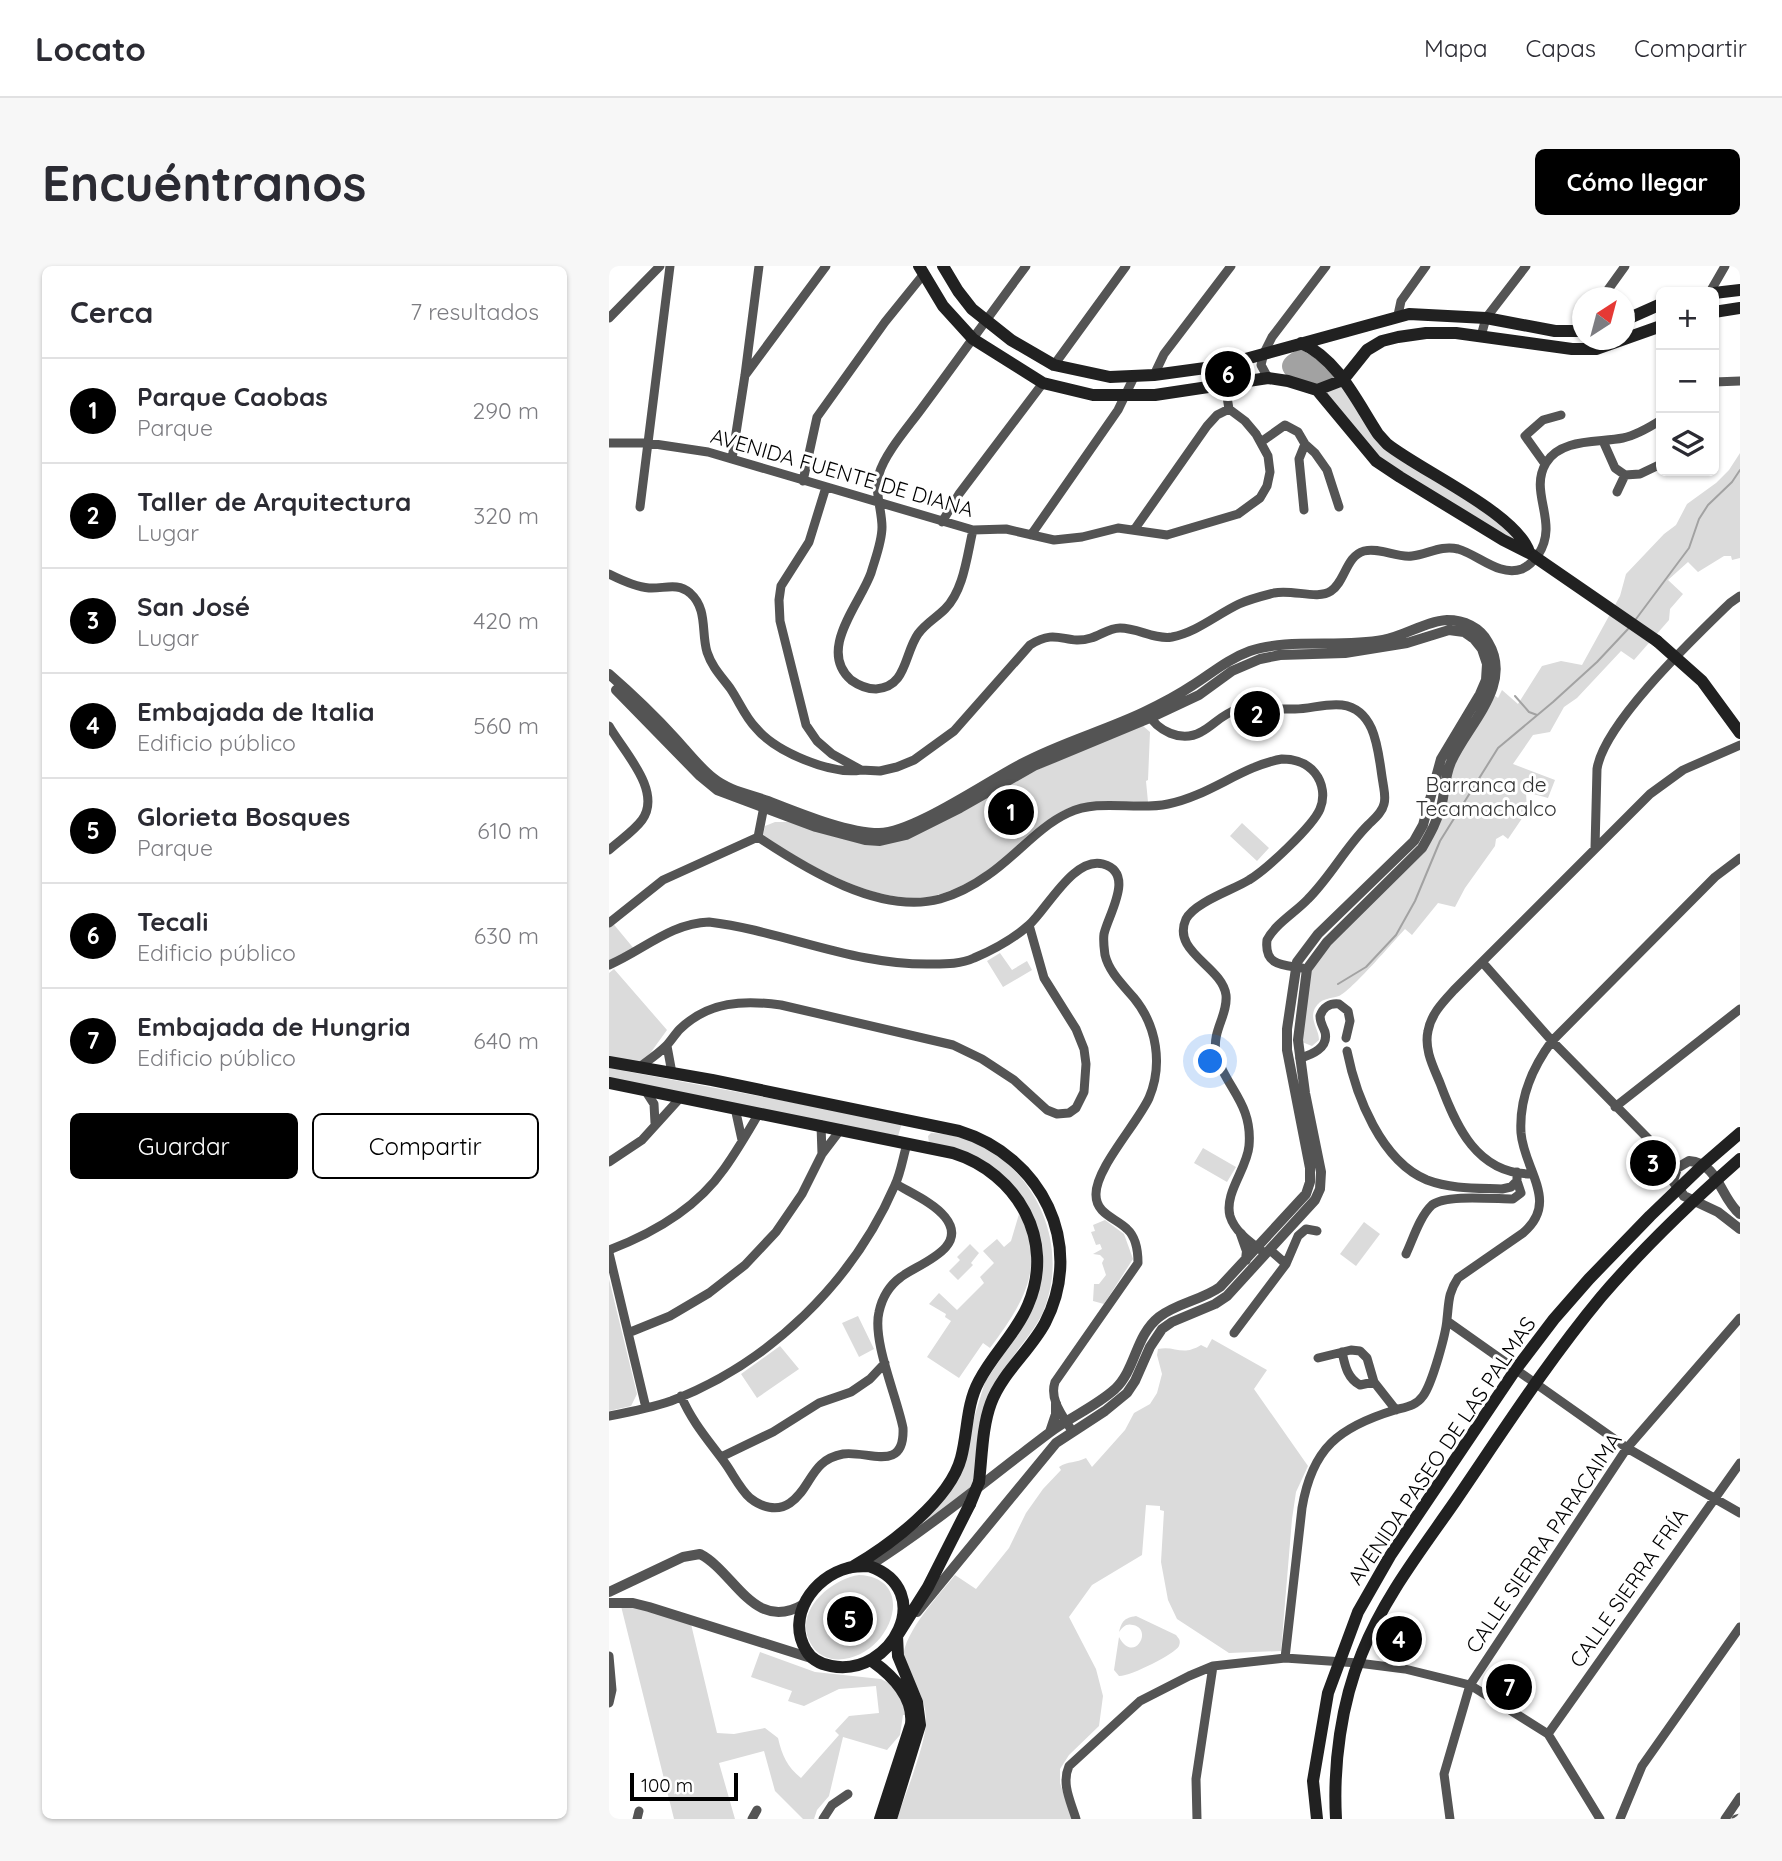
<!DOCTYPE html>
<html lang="es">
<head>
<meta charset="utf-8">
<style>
  :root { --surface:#fff; --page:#f7f7f7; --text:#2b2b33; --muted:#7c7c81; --line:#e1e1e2; --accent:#000 }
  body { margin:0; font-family:Quicksand,sans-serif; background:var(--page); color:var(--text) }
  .controls { position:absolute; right:21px; top:21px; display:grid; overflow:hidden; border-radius:10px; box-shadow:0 2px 5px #0004 }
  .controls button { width:63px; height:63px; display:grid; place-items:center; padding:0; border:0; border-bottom:2px solid var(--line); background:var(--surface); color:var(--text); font:35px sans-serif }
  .compass { position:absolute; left:963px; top:21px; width:63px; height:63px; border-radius:50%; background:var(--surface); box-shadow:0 2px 5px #0004; rotate:36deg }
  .scale { position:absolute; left:21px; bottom:18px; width:108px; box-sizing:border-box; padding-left:7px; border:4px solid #000; border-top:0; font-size:19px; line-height:24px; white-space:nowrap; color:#000; -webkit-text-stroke:5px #fff; paint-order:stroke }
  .you { position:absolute; left:602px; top:796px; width:24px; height:24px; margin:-18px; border:5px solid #fff; border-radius:50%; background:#1a73e8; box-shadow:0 0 0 10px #1a73e833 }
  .badge { display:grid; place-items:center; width:46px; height:46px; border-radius:50%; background:var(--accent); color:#fff; font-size:23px; font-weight:700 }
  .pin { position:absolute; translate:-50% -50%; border:4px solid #fff; box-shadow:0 2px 7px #0006 }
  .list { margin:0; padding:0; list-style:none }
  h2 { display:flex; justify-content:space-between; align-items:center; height:91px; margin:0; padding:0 28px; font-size:30px }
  h2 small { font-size:23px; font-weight:400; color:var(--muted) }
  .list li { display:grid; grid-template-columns:46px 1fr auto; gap:21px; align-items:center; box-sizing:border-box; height:105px; padding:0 28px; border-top:2px solid var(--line) }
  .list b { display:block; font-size:26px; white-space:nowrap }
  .list p { margin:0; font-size:23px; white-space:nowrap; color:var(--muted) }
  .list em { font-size:23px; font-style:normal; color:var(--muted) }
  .actions { display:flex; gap:14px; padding:21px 28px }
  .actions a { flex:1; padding:16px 0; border:2px solid var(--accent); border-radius:10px; text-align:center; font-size:24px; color:var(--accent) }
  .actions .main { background:var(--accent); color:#fff }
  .icon { flex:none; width:38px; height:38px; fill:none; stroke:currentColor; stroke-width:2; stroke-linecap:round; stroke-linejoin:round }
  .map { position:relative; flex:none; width:1131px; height:1553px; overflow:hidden; border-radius:10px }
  header { display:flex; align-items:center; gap:42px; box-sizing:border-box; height:98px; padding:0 35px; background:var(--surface); border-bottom:2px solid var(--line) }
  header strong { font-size:33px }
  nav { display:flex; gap:38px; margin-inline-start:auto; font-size:24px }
  .intro { display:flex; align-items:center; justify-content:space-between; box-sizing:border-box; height:168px; padding:0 42px }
  h1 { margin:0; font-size:49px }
  .button { padding:18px 32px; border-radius:10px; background:var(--accent); color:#fff; font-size:24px; font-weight:700 }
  main { display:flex; gap:42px; padding:0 42px }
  aside { flex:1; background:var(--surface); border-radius:10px; box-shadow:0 2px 5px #0004 }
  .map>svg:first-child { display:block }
  .green { fill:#dbdbdb }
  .water { fill:#a2a2a2 }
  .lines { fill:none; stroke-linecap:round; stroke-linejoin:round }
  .stream { stroke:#a2a2a2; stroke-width:2 }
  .minor { stroke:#545454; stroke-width:9 }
  .tertiary { stroke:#545454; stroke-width:10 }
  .secondary { stroke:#212121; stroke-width:12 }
  .secondary-bridge { stroke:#212121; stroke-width:12 }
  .labels { text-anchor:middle; stroke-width:6; stroke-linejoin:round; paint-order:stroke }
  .street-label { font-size:21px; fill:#000; stroke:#fff }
  .park-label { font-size:21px; fill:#323232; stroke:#fff }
</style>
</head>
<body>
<header>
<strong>Locato</strong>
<nav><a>Mapa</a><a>Capas</a><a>Compartir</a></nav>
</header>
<div class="intro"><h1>Encuéntranos</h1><a class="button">Cómo llegar</a></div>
<main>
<aside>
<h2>Cerca<small>7 resultados</small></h2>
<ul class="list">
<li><span class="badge">1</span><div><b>Parque Caobas</b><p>Parque</p></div><em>290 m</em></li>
<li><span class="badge">2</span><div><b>Taller de Arquitectura</b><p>Lugar</p></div><em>320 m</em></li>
<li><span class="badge">3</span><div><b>San José</b><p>Lugar</p></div><em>420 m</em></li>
<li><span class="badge">4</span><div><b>Embajada de Italia</b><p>Edificio público</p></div><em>560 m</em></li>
<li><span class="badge">5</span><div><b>Glorieta Bosques</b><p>Parque</p></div><em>610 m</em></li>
<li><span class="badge">6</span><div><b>Tecali</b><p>Edificio público</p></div><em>630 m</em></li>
<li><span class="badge">7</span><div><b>Embajada de Hungria</b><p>Edificio público</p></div><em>640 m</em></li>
</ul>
<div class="actions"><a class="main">Guardar</a><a>Compartir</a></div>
</aside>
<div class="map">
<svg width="1131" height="1553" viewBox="0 0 1131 1553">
  <rect width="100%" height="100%" fill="#fff"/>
  <path class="green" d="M732,118L768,169L828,210L909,272L906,278L768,192L709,126Z
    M1131,187V292L1123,294L1122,290H1115L1089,306L1079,296L1059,314L1074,328L1061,343L1060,354L1025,394L1012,385L968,432L955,441L941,466L924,469L904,498L946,514L939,532L917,526L918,545L899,573L894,569L887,573L886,580L856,622L846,641L829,637L803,669L796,663C785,675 742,725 730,730C720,733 712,732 706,742C700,754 710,763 710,774L703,780L693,776L696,719L707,693L815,583L843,500L885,429L889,432L893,424L909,438L933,400L952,395L973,399L1011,330L1017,308L1055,268L1067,259L1078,238L1107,217L1120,204Z
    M533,459L541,466L539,514L537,515L539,536C508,535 480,532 451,546C414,576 378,613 332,628C276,646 200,599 154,570L156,560L166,556H180L256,577Z
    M633,557L660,582L648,595L621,570Z
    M2,655L26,684L0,699V657Z
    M391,687L403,704L418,695L423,704L394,721L378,695Z
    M5,703L58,764L37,793L16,805L293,857L289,870L0,815V707Z
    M322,867C406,869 464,960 437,1038C428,1067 402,1086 393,1110C383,1136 378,1165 371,1192C369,1200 368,1212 364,1218C356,1229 318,1254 305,1263L345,1218L376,1116L422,1047L424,951L417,936L395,910L377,896L367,891L320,877L319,870Z
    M594,882L627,901L618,916L585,897Z
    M410,948C439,1001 412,1040 381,1082L374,1077L350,1112L318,1091L342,1055L336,1051L337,1048L320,1038L330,1027L348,1044L375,1017L371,1011L385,997L374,985L388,973L395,981L402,975Z
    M496,954L515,968L524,993L495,1038L484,1035L485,1018H490L497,1009L493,997L495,993L491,989L484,988L493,983L491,978L487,979L482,966L486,965L484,959Z
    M755,956L771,968L747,1000L731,988Z
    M361,978L370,987L362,997L364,999L349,1014L340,1005L351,994L348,991Z
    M0,1013L28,1128L22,1140L0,1145Z
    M249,1050L265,1083L250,1091L233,1057Z
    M603,1073L658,1104L645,1123L699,1200L687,1226L683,1253L672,1385L620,1387L568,1353L559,1334L552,1296L555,1245L551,1244V1240L537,1239L533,1289L483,1319L460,1351L487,1403L494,1430L490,1460L460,1489L451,1503V1517L463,1553H288C296,1529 317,1478 317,1455C317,1431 306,1419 296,1400C285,1376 331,1328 346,1309L367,1323L400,1282L417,1247L434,1223L452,1204L450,1201C459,1195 467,1197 477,1192L483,1201L516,1164L525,1147L541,1138L548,1127L553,1108L548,1089L549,1083C566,1079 573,1091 592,1079L598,1082Z
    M171,1080L190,1103L148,1132L132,1108Z
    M250,1309C314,1312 278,1400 223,1393C214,1391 206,1386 202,1378C183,1346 222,1313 250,1309Z
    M12,1340H23L82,1358L108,1467L125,1468L156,1462L169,1472C173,1489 178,1501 192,1512L230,1469L226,1465L240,1450L270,1447L267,1420L230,1423L195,1440L179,1435L183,1425L142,1411L151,1386L206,1406L272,1413L285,1420L299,1449H294L291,1469L278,1484L234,1471L220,1530L208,1544L205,1553H194L166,1525L155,1485L110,1497L126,1553H65Z
    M527,1350L567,1369C570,1373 572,1374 570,1380C566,1388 520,1411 510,1410L505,1404L510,1371C525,1399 545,1363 524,1359C517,1357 514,1361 510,1366C513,1355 515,1352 527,1350Z"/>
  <path class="water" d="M692,83L718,100L730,116L707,124C699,120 686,117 680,112C664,98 679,87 692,83Z"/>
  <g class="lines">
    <path class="stream" d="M1027,353L1080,282L1090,253L1099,239L1123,216L1131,204
      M906,430L920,446L928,449
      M729,718L757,701L787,669L806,635L831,575L889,482L944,436L988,396L1019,363"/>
    <path class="minor" d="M1101,26L1116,0
      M993,32L1016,0
      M789,49L792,35L817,0
      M0,52L51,0
      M872,70L877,52L917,0
      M445,99L517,0
      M137,108L217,0
      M545,109L555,88L622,0
      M659,112L652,99L655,87L663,71L717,0
      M1105,116L1131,115
      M994,175L1006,202L1016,209L1031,208L1052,198
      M652,176L676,159L689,166L696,178L706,187L718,204L730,241
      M0,177H39L99,186L364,264L397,263L445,274L473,271L509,262L558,269L629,248L651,232L658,220L661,206L659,190L647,168L636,155L620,143L616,119
      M123,193L136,109L150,0
      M936,198L916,170L934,154L952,149
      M194,215L208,151L276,56L314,9
      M217,221L200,276L172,320L170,334L171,355L197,459L208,475L223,488L252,504L271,505L288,501L305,494L345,465L421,379C449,361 456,380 482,372C492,369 500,362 511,362C529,362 546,374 563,371C588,366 607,349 630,338C641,333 653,330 665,327C683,323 709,334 722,325C736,316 737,290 755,285C771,281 787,292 803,290C819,288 832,279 849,283C870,289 890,311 913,303C920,300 924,295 929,289C951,256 919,227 937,197C952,172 989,177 1014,172C1028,169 1041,161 1052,154
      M1008,226L1016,209
      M31,241L61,0
      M695,244L690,193L696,178
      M333,256L350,228L434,117
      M364,264C358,289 355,324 336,343C327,352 317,357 309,368C295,388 298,421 267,423C258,423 249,419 242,414C208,384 251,338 262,307C266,293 273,276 273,261C273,244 265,225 270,208C276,187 300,160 313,142C348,95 382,47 417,0
      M525,264L598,160L608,149L620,143
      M422,269L509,144L525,111
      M0,308C12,314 27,321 40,322C55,323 68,316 81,327C99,343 92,366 98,386C103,401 112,410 121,422C130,435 136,451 147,462C167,486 222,509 252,504
      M538,446C548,465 572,477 592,466C604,460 613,448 627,444C645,438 667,444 686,443C701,443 717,437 733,439C769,444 769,489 774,517C775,524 777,531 775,538C773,547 765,553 759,559C736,582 722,610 699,633C687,646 666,658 658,674C655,700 674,699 693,702
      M0,460C14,485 54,525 33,554C25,565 11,574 0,584
      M156,535L149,571C197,603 271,649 331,633C348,628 365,619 379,609C407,590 429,561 459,547C491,532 526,545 559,538C600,530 633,500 673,493C686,493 698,497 706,507C714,517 716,531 711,543C704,560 657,604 640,614C624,624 586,636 577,653C562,686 613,700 617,729C619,749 603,765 607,786C615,821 644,836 640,880C638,903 615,927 621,950C626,966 641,976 653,985
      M986,582L988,503C995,457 1086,371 1121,337L1131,330
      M0,657L54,614L149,571
      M874,697L943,775L1068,902
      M0,699C33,685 62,657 100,656C175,665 245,700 324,698C338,698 352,698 365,692C384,684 404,673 420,659C438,643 465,590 494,598C527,607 499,649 495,668C494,675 495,681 496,689C500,706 514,719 525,732C548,760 554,799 540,832C528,858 486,903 487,929C487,948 507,952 518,963C527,971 529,986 529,997L446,1116C440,1134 454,1150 463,1165
      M58,780L63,807
      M738,785C747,830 772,895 818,914C842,923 868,922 893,923L902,921L908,915V906
      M691,792C702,789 720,782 716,766C714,760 711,757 711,750C714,741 721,737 730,738L739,745L741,755L737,772
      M32,800C40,794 50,787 57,780C62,775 66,768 71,763C100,735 135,734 172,739L344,779L373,793L405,814L438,844L448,848L460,847L467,842L475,826L477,798L475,783L467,763L435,712L420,659
      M36,824L45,838L46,857
      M1006,841L1131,743
      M126,842L133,874
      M212,859L213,888
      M0,896L33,874L72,831
      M924,908C868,909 847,860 831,817C824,800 815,783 819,765C822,748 834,736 845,724L1041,528L1074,504L1131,479
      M0,984C45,967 87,943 115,903C128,885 139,866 150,847
      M0,987L37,1142
      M797,988C804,973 811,950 823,939C836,928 886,933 904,933L912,927L908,915
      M677,998L689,970L697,963L708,965
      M838,1055L1018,1182L1131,1247
      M19,1067L61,1050L100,1027L136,999L167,966L193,928L213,888L232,863
      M625,1067L677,998L661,984
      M733,1086C736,1099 738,1112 751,1119L765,1116
      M709,1092L742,1084L751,1085L758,1092L765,1116L787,1144
      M72,1130C83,1156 100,1175 116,1197C124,1208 131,1223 141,1232C152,1241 168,1246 181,1237C203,1222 201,1194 234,1188C258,1184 296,1208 294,1162C288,1131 263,1075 270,1046C273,1032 281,1019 292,1011C309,998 361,982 336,951C325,937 302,927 287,918
      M0,1150C21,1146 42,1142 62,1135C161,1097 244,1016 286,919C292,906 294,891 298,878
      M112,1191L164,1166L210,1137L242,1126L261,1113L276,1097
      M0,1390L3,1424L0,1437
      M676,1392L693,1242C703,1182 730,1161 786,1144C797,1141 807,1140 814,1130C823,1118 837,1068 838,1053C840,1036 839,1027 849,1012L914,967C951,936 915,904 912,867C910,833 923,802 943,775L1106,611L1131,592
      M939,1468L1131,1197
      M28,1553L30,1545
      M143,1553L148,1544
      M214,1553L223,1539L239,1528
      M467,1553C462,1536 452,1518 460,1500L531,1435L580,1410L604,1400L676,1392L749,1397L796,1403L861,1419L939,1468L991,1553
      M588,1553L587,1513L604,1400
      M841,1553L835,1508L861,1419L1018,1182L1131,1052
      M1011,1553L1033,1500L1131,1361
      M1116,1553L1131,1531
      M1127,1553L1131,1552"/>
    <path class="tertiary" d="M0,408C23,428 45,449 66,472C78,485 89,500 104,512C120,525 140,528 159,535C190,547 238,567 270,567C304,567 379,515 412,498C451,477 495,465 535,446C552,438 569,429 584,419C603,407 619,393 641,385C678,372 734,382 774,374C796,370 817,355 838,354C855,354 871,361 879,376C905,419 859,458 842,496C836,510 836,523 833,537C829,554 821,568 813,582L718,676L698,703L689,774L696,827L712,906L711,923L706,934L618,1030L606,1038L563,1056L553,1063L541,1081L526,1115L518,1127L496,1145L447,1177L308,1346
      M7,424L91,510L108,524L207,561L256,574L271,575L297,569L351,542L425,500L541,452L590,429L623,405L651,393L671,389L736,387L798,377L840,364L855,366L865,373L873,383L878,398L877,414L871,428L832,493L814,559L805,575L709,668L688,696L678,763V784L701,902V916L697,928L611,1021C593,1034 568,1037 550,1051C526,1070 527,1103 506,1123C486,1141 461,1151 440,1167C380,1212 323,1260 260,1300
      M1131,948C1111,932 1110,897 1080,895L1068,902L1064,915L1075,930L1109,946L1131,963
      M632,968L638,985L637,994
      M441,1166L447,1148V1138
      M0,1326L74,1291L91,1288C126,1306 145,1368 195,1338
      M0,1337H24L40,1341L202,1392"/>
    <path class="secondary" d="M310,0L334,40L364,73L434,117L484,129H546L659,112L679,115L708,124L734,114L758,84L773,75L789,71L817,67H847L963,83H987L1052,60
      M334,0L349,25L363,43L402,74L445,99L501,111L545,109L611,100L800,48L877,52L946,65H974
      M1105,27L1131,24
      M1105,46L1131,42
      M1016,54L1052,38
      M692,77C729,93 748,136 769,168L778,178C812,205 907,247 920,286
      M708,124L767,195L791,211L894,274L924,289
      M1048,375L1093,415L1131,467
      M0,796L103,814L350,865C432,890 477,978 436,1057C421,1085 393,1107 382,1137C373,1161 373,1191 370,1216
      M0,817L344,887C408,907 447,974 419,1039C408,1066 384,1088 370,1115C357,1139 359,1166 352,1192C341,1234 281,1279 245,1300
      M260,1300C329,1324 283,1412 222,1400C211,1398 202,1393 197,1384C177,1351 204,1311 239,1302C245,1300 253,1300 260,1300Z
      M263,1395C284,1410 305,1431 302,1458L271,1553
      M282,1553L311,1459L308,1436L289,1390L288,1370L319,1321L361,1238
      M708,1553L704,1515L719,1427L749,1346L781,1290L907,1103L945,1053L980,1013L1041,950L1094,899L1131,867
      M727,1553C724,1499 732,1437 753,1387C775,1331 814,1282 847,1234C894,1165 939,1095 992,1031C1034,982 1082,936 1131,893"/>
    <path class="secondary-bridge" d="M926,291L1048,375
      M361,1238L370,1216"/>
  </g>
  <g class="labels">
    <g class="street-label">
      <text transform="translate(233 207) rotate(16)" y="7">AVENIDA FUENTE DE DIANA</text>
      <text transform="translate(833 1185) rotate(-56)" y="7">AVENIDA PASEO DE LAS PALMAS</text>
      <text transform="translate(935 1277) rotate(-56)" y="7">CALLE SIERRA PARACAIMA</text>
      <text transform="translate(1020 1322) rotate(-55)" y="7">CALLE SIERRA FRÍA</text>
    </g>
    <g class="park-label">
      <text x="877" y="526">Barranca de<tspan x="877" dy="24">Tecamachalco</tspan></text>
    </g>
  </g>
</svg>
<div class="controls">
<button>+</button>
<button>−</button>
<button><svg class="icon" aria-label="layers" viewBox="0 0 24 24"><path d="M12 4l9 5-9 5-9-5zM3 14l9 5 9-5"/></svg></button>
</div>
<svg class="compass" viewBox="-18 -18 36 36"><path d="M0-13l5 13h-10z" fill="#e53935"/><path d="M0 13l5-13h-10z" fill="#7c7c81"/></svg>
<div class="scale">100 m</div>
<div class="you"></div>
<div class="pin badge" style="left:402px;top:546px">1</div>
<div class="pin badge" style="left:648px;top:448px">2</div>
<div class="pin badge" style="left:1044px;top:897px">3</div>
<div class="pin badge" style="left:790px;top:1373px">4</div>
<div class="pin badge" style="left:241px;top:1353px">5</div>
<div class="pin badge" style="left:619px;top:108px">6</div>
<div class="pin badge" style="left:900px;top:1421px">7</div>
</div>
</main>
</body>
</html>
